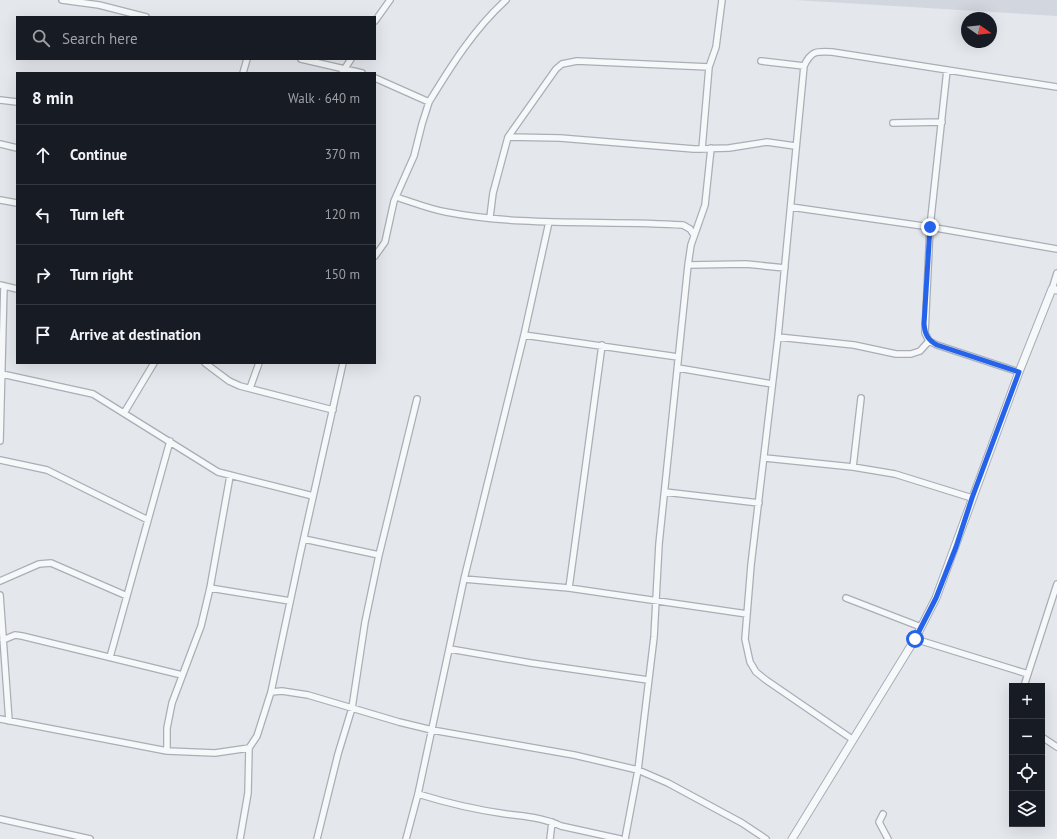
<!DOCTYPE html>
<html lang="en">
<head>
<meta charset="utf-8">
<style>
  :root { --surface:#171b24; --page:#20242c; --text:#f1f3f6; --muted:#9ea1a6; --line:#363941 }
  body { margin:0; font-family:"PT Sans",sans-serif; background:var(--page); color:var(--text) }
  .controls { position:absolute; right:12px; bottom:12px; display:grid; overflow:hidden; border-radius:0px; box-shadow:0 4px 16px #0002 }
  .controls button { width:36px; height:36px; display:grid; place-items:center; padding:0; border:0; border-bottom:1px solid var(--line); background:var(--surface); color:var(--text); font:20px sans-serif }
  .compass { position:absolute; left:961px; top:12px; width:36px; height:36px; border-radius:50%; background:var(--surface); box-shadow:0 4px 16px #0002; rotate:104deg }
  .stop { position:absolute; width:12px; height:12px; margin:-9px; border:3px solid #2563eb; border-radius:50%; background:#fff }
  .stop.end { background:#2563eb; border-color:#fff; box-shadow:0 1px 4px #0008 }
  .list { margin:0; padding:0; list-style:none }
  h2 { display:flex; justify-content:space-between; align-items:center; height:52px; margin:0; padding:0 16px; font-size:17px }
  h2 small { font-size:13px; font-weight:400; color:var(--muted) }
  .list li { display:grid; grid-template-columns:26px 1fr auto; gap:12px; align-items:center; box-sizing:border-box; height:60px; padding:0 16px; border-top:1px solid var(--line) }
  .list b { display:block; font-size:15px; white-space:nowrap }
  .list em { font-size:13px; font-style:normal; color:var(--muted) }
  .icon { flex:none; width:22px; height:22px; fill:none; stroke:currentColor; stroke-width:2; stroke-linecap:round; stroke-linejoin:round }
  .map { position:relative; flex:none; width:1057px; height:839px; overflow:hidden }
  .search { position:absolute; background:var(--surface); box-shadow:0 4px 16px #0002; left:16px; top:16px; width:360px; height:44px; display:flex; align-items:center; gap:10px; box-sizing:border-box; padding:0 14px; border-radius:0px; color:var(--muted); font-size:15px }
  .panel { position:absolute; background:var(--surface); box-shadow:0 4px 16px #0002; left:16px; top:72px; width:360px; height:292px; border-radius:0px }
  .map>svg:first-child { display:block }
  .built { fill:#d2d6de }
  .lines { fill:none; stroke-linecap:round; stroke-linejoin:round }
  .minor-casing { stroke:#a9aeb7; stroke-width:8 }
  .tertiary-casing { stroke:#a9aeb7; stroke-width:9 }
  .minor { stroke:#f7f8fa; stroke-width:5.5 }
  .tertiary { stroke:#f7f8fa; stroke-width:7 }
  .route { stroke:#2563eb; stroke-width:5 }
</style>
</head>
<body>
<div class="map">
<svg width="1057" height="839" viewBox="0 0 1057 839">
  <rect width="100%" height="100%" fill="#e4e7ec"/>
  <path class="built" d="M795,0H1057V16Z"/>
  <g class="lines">
    <g class="minor-casing">
      <path id="minor" d="M62,0L99,5L146,17
        M375,21L390,0
        M301,59L362,73
        M761,61L804,66
        M947,70L930,227L925,333L929,341L937,345L1019,372
        M243,73L247,59
        M342,73L351,59
        M375,78L429,102L422,124L414,156L394,201L385,242L375,256
        M0,100L17,102
        M429,102C451,66 474,29 506,0
        M893,123L942,122
        M508,137L556,69L562,64L577,61L709,67
        M0,144L17,148
        M702,149L709,67L716,47L722,0
        M396,197C412,202 429,209 446,212C524,227 604,220 683,225L690,229L694,235
        M0,200L17,203
        M791,207L930,227L1057,249
        M490,217L493,193L508,137L560,138L694,149L729,148L767,142L795,146
        M688,265L746,264L785,268
        M0,285L17,289
        M1052,289L1057,273
        M524,335L678,357
        M778,337L854,345L896,354H911L920,351L929,341
        M205,363L229,381L240,386L333,410
        M678,368L772,384
        M2,374L93,394L218,472L313,496
        M250,388L259,363
        M124,413L154,363
        M0,441L4,286
        M765,458L853,467L895,474L972,498
        M0,460L47,470L148,520
        M853,467L861,398
        M665,492L759,503
        M304,539L379,555
        M464,579L569,588L747,614
        M0,581L39,564L51,563L127,596
        M210,588L290,601
        M569,588L602,345
        M0,595L9,721
        M846,598L921,627
        M915,639L1028,674
        M3,640L15,635L22,636L182,675
        M450,649L531,663L648,680
        M110,657L170,441
        M1024,686L1057,584
        M271,692L282,691L308,695L399,722L432,730L574,755L638,770L668,783L742,823L766,839
        M0,719L167,751L215,753L249,748L257,736L271,692L300,555L343,363
        M1042,737L1057,747
        M852,739L766,680L756,672L750,662L745,639L751,565L778,337L804,66C811,51 816,51 832,52L1057,87
        M167,751V728L172,703L201,626L210,588L230,476
        M418,794C447,803 477,810 506,814C525,816 544,818 561,826L620,839
        M883,814L879,822L888,839
        M0,819L90,839
        M240,839L248,793L249,748
        M317,839L338,754L352,708L365,622L379,555L417,399
        M406,839L418,794L464,579L524,335L549,222
        M550,839L552,822
        M625,839L638,770L654,637L659,544L688,265L691,245L705,205L711,148"/>
    </g>
    <g class="tertiary-casing">
      <path id="tertiary" d="M792,839L915,639L936,598L1019,372L1052,289L1057,290"/>
    </g>
    <use href="#minor" class="minor"/>
    <use href="#tertiary" class="tertiary"/>
  </g>
  <g class="lines">
    <path class="route" d="M915,639L936,598L956,547L972,498L1019,372L937,345C928,340 925,335 924,324L930,227"/>
  </g>
</svg>
<div class="controls">
<button>+</button>
<button>−</button>
<button><svg class="icon" aria-label="locate" viewBox="0 0 24 24"><circle cx="12" cy="12" r="6"/><path d="M12 2v4M12 18v4M2 12h4M18 12h4"/></svg></button>
<button><svg class="icon" aria-label="layers" viewBox="0 0 24 24"><path d="M12 4l9 5-9 5-9-5zM3 14l9 5 9-5"/></svg></button>
</div>
<svg class="compass" viewBox="-18 -18 36 36"><path d="M0-13l5 13h-10z" fill="#e53935"/><path d="M0 13l5-13h-10z" fill="#9ea1a6"/></svg>
<div class="stop" style="left:915px;top:639px"></div>
<div class="stop end" style="left:930px;top:227px"></div>
<div class="search"><svg class="icon" aria-label="search" viewBox="0 0 24 24"><circle cx="10" cy="10" r="6"/><path d="M15 15l6 6"/></svg>Search here</div>
<section class="panel">
<h2>8 min<small>Walk · 640 m</small></h2>
<ul class="list">
<li><svg class="icon" aria-label="ahead" viewBox="0 0 24 24"><path d="M12 20V5M6 11l6-6 6 6"/></svg><div><b>Continue</b></div><em>370 m</em></li>
<li><svg class="icon" aria-label="left" viewBox="0 0 24 24"><path d="M17 20v-9H6M10 6l-5 5 5 5"/></svg><div><b>Turn left</b></div><em>120 m</em></li>
<li><svg class="icon" aria-label="right" viewBox="0 0 24 24"><path d="M7 20v-9h11M14 6l5 5-5 5"/></svg><div><b>Turn right</b></div><em>150 m</em></li>
<li><svg class="icon" aria-label="arrive" viewBox="0 0 24 24"><path d="M6 21V4h12l-3 4 3 4H6"/></svg><div><b>Arrive at destination</b></div></li>
</ul>
</section>
</div>
</body>
</html>
